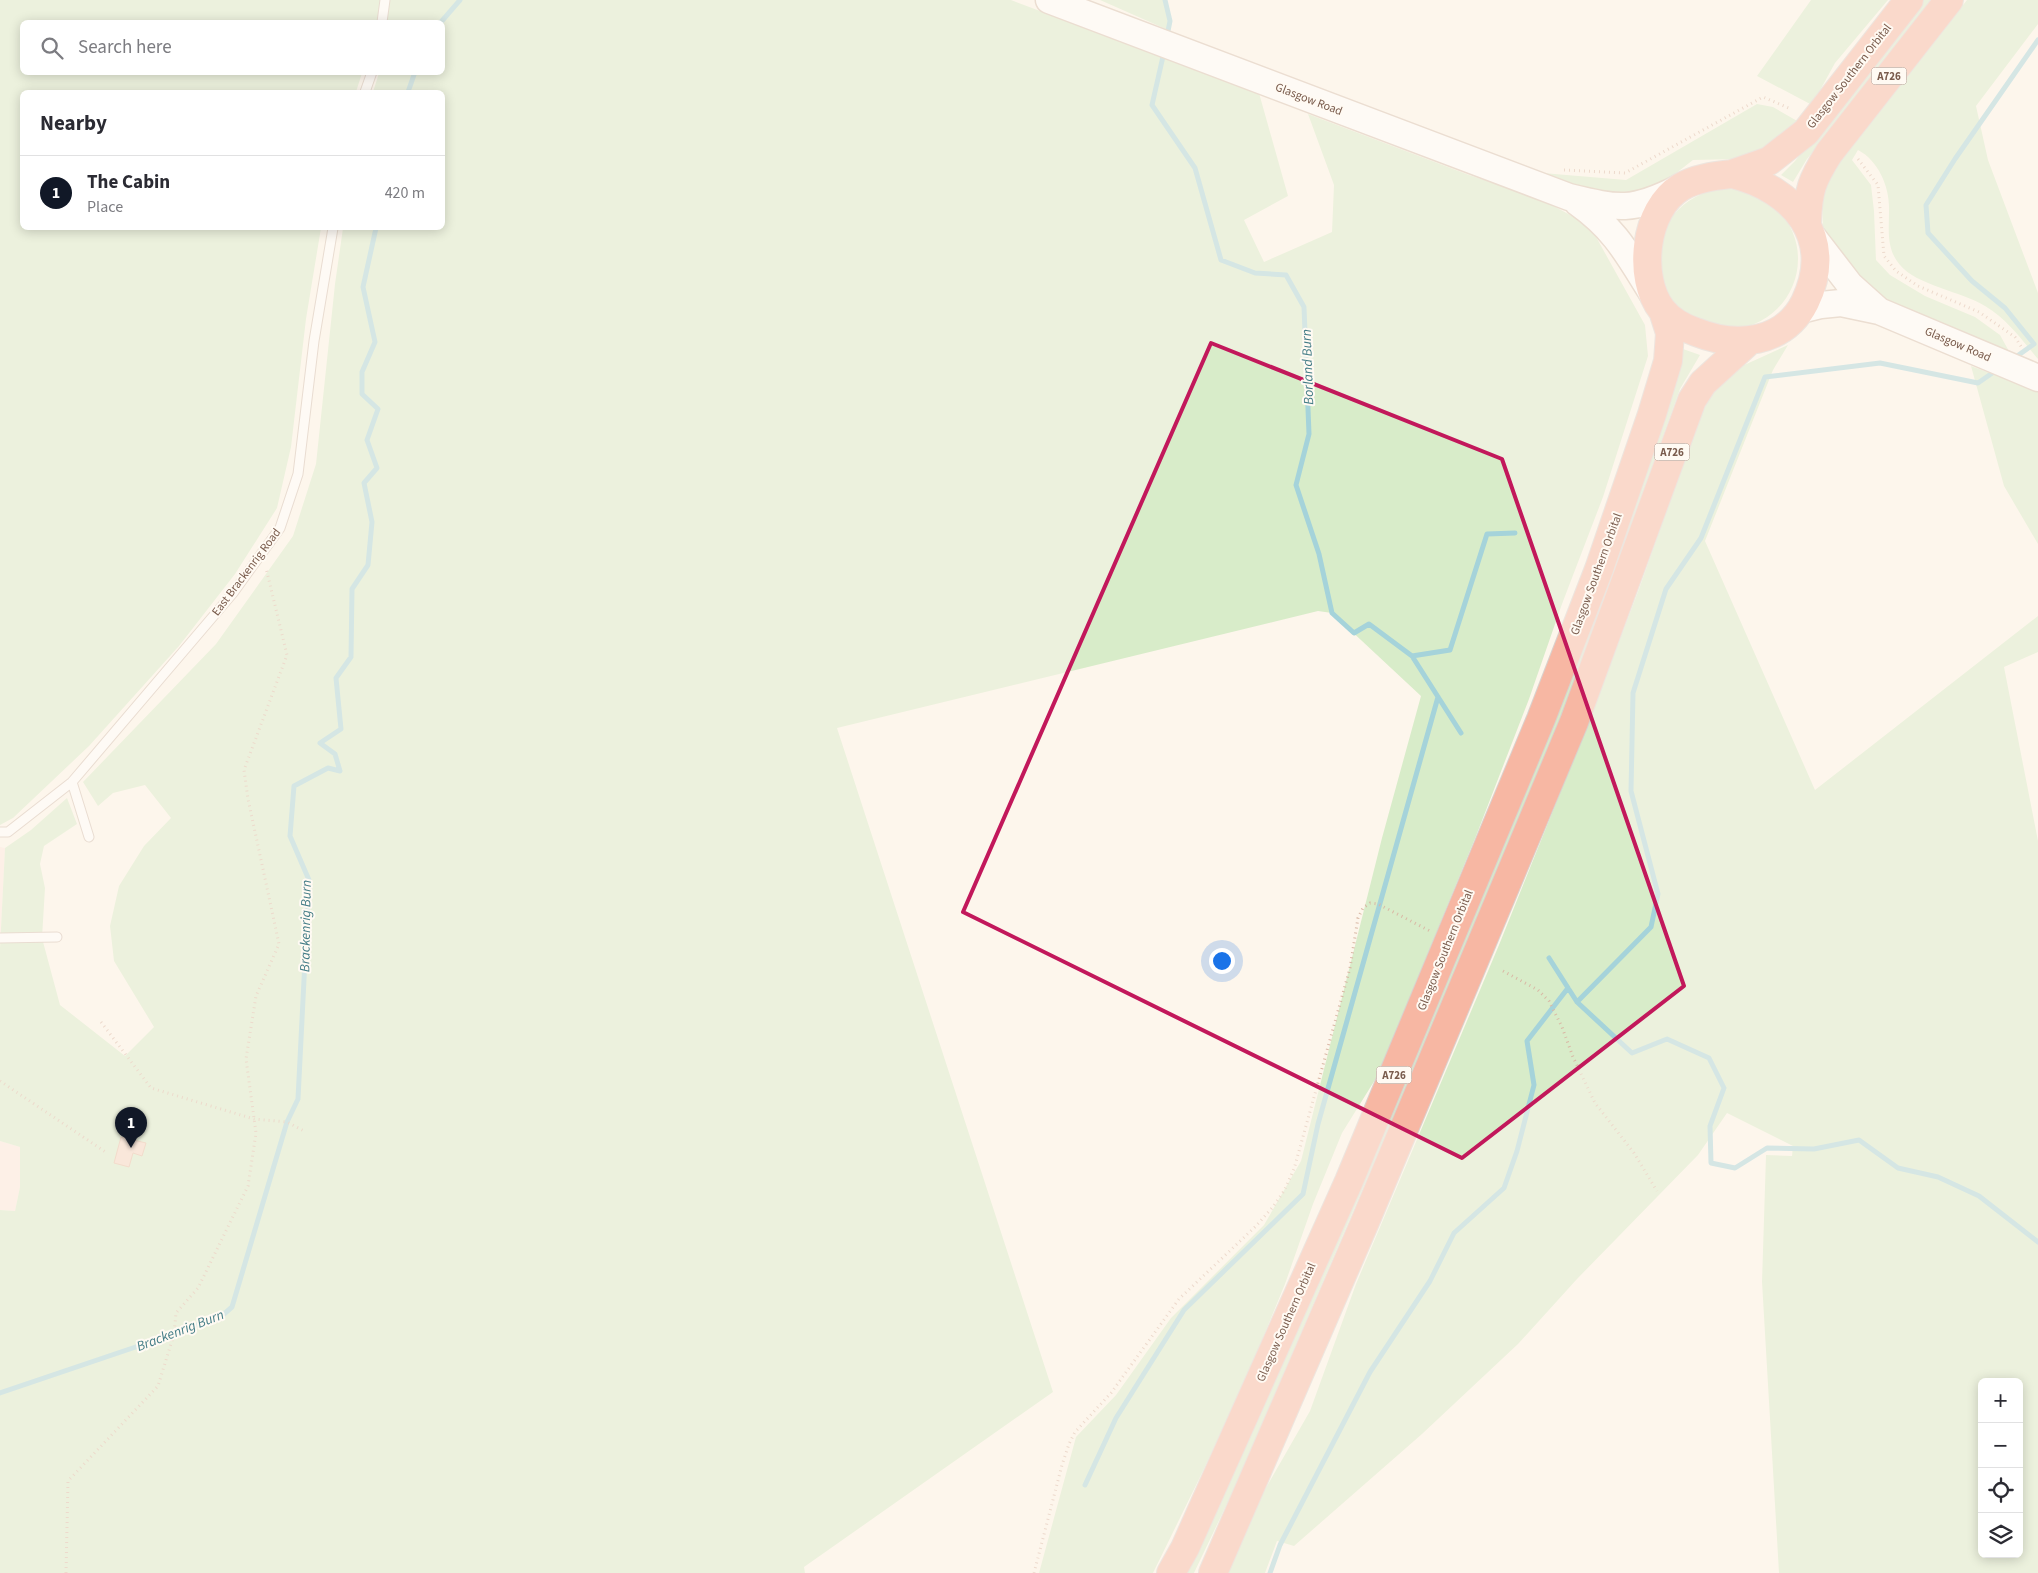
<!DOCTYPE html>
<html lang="en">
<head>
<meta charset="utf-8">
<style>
  :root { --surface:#fff; --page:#f2f2f3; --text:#2b2b33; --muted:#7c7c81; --line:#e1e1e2; --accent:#111827 }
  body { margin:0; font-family:"Source Sans 3",sans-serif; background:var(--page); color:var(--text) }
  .controls { position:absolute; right:15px; bottom:15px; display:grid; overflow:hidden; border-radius:8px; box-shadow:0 2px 12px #0003 }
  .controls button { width:45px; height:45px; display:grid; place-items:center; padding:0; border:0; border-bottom:1px solid var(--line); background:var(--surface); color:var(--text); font:25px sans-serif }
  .you { position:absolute; left:1221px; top:960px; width:18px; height:18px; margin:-12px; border:4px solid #fff; border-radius:50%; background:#1a73e8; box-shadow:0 0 0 8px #1a73e833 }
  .badge { display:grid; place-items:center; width:32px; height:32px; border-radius:50%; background:var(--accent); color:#fff; font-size:16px; font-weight:700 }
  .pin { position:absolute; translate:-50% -41px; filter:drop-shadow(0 1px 2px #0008) }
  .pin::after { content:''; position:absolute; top:26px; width:18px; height:15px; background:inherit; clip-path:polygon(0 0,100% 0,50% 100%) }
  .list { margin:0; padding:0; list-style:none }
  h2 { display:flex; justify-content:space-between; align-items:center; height:65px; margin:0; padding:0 20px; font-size:21px }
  h2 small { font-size:16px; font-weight:400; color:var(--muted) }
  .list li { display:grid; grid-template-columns:32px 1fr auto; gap:15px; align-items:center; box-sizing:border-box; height:75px; padding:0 20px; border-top:1px solid var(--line) }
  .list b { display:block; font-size:19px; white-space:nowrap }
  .list p { margin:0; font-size:16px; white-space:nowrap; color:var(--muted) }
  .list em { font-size:16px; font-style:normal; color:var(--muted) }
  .icon { flex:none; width:28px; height:28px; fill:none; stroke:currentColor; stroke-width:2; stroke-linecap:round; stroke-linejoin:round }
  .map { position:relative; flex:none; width:2038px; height:1573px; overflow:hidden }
  .search { position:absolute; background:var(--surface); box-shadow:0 2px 12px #0003; left:20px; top:20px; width:425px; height:55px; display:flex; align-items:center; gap:12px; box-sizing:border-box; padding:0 18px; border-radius:8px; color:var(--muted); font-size:19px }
  .panel { position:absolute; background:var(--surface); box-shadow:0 2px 12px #0003; left:20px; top:90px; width:425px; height:140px; border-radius:8px }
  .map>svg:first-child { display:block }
  .commercial { fill:#fde8e0 }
  .green { fill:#d8ecc9; fill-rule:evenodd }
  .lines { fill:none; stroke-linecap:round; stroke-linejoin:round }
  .stream { stroke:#a5d3da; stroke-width:5 }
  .building { fill:#f3d5c3; stroke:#e6bba3 }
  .lane-casing { stroke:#d1beb0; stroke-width:11 }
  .secondary-casing { stroke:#d6c0b0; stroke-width:29 }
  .highway-casing { stroke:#dad1cd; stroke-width:30 }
  .path { stroke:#d9b8a5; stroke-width:3; stroke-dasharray:1 4; stroke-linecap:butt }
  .lane { stroke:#fff; stroke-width:9 }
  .secondary { stroke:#fff; stroke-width:26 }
  .highway { stroke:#f7b7a3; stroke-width:28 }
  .marked { fill:none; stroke:#c2185b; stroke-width:4; stroke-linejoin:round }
  .labels { text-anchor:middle; stroke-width:4; stroke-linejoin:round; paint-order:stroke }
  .shield { fill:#fffaf3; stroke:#a28b7f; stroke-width:1 }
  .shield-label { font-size:11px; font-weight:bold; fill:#7a5c4d }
  .street-label { font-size:12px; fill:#7a5c4d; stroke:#fffaf3 }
  .water-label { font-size:14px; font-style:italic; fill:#437c86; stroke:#fffaf3 }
</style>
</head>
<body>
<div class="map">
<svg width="2038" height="1573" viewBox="0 0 2038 1573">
  <rect width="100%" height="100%" fill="#fdf6ec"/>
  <path class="commercial" d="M0,847L5,848L0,948Z
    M0,1141L20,1147V1187L15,1211L0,1210Z"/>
  <path class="green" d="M0,0H1011L1259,93L1288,196L1244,220L1264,262L1332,232L1334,185L1308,114L1469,175L1541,199L1590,226L1645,325L1648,356L1603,497L1562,604L1529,699L1476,836L1378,1075L1342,1133L1313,1204L1285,1284L1253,1362L1203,1471L1153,1573H1039L1076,1437L1116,1395L1171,1318L1264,1225L1301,1161L1382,838L1421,696L1332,613L1318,611L837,728L1053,1392L804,1567L805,1573H0V1210L15,1211L20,1187V1147L0,1141V948L5,848L31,830L67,798L77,824L44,846L40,864L45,888L42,938L60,1005L125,1056L154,1027L114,961L110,926L119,886L144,846L171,818L145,785L113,793L98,806L83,782L216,644L293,536L316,464L335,284L343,228H442V92H373L379,73L442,72V22H22V72L362,73L356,92H22V228H321L306,319L291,447L277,508L235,574L179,646L89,746L13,818L0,825Z
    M1100,0H1165L1170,21L1168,30Z
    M1811,0H1888L1835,63L1812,105L1757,76Z
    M1923,0H1935L1807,159L1793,182L1781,175L1795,161Z
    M1967,0H2038V24L1976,106L1988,160L2038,293V359C2022,340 2007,319 1985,306C1963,292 1916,285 1900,265C1886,249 1889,230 1889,211C1890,188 1879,161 1858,150L1852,160L1871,185L1874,211L1876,260L1890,275L1925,296L1975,317L2000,335L2010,353L1903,315L1837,257L1823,228L1822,201L1827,178Z
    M1757,104L1773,107L1799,122L1768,150L1740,159L1693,160L1675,174L1641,192L1596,194L1531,172L1626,180Z
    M1658 259a70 70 0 1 1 140 0a70 70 0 1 1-140 0Z
    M1788,345L1773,370L1705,541L1815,790L2038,616V652L2004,667L2038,841V1573H1779L1762,1282L1766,1155L1792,1156L1793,1146L1727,1113L1698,1155L1577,1279L1518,1344L1422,1434L1294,1546L1277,1541L1265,1573H1226L1252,1512L1310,1411L1356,1284L1499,945L1587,726L1639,589L1699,419L1713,392L1742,366ZM1982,1382H2019V1554H1982Z
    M1683,349L1700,355L1680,389L1533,796L1388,1138L1376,1158L1234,1489L1194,1573H1182L1645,474L1679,373Z
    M1971,366L2038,391V544L2004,486Z"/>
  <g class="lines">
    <path class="stream" d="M1165,0L1170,21L1167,36
      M441,22L460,0
      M1164,52L1152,105L1195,168L1221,260L1255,273L1286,275L1304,307L1309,434L1296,485L1319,554L1332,613L1354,633L1369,624L1412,656L1461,733
      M408,92L415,72
      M2013,359L2034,344L2005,308L1972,281L1928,233L1926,205L1955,159L2038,40
      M1412,656L1450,650L1487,534L1515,533
      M1549,958L1577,1002L1632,1053L1667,1039L1709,1058L1724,1088L1710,1126L1711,1163L1735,1168L1767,1148L1814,1149L1859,1140L1898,1168L1938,1177L1979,1196L2038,1242
      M1577,1002L1651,927L1658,894L1631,791L1633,693L1666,589L1701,538L1765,377L1880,363L1978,383L1998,369
      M0,1393L174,1334L224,1314L232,1307L287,1122L298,1099L309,880L290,836L294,786L328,768L340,771L335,754L320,743L341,729L336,678L351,657L352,589L368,565L372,522L364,483L377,468L367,440L378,409L362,394V372L375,342L363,287L376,228
      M1085,1485L1116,1418L1184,1310L1303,1194L1318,1124L1438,697
      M1270,1573L1280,1545L1370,1372L1430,1281L1454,1233L1504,1188L1517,1151L1534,1085L1527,1041L1568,988"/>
  </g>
  <path class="building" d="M121,1137L146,1143L142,1156L133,1153L129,1167L114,1163Z"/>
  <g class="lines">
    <g class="lane-casing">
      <path id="lane" d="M382,22L385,0
        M365,92L372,72
        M72,782L89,837
        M0,832H8L72,782L233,593L280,528L298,474L314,341L333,228
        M0,938L57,937"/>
    </g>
    <g class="secondary-casing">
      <path id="secondary" d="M1049,0L1569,197C1619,209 1632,212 1679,188
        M1578,203C1616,230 1628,255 1652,293
        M1813,237L1850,285L1879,311
        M1801,310L1821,305L1841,303L1879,311L2038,378"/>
    </g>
    <g class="highway-casing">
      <path id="highway" d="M1732,174C1794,189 1836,238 1805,302C1784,344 1736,348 1696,332C1684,328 1670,320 1662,310C1637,278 1644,209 1681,187C1696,178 1715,176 1732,174Z
        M1732,174L1769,161L1806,132L1909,0
        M1807,223C1808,190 1812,180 1829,153L1949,0
        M1171,1573L1185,1548L1349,1181L1541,719L1599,569L1652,414L1668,361L1670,333L1663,311
        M1213,1573L1365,1222L1574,722L1692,400L1703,383L1749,341"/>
    </g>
    <path class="path" d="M1858,159L1878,185L1884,256L1896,271L1918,286L1979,312L2015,337L2022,348
      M1564,170L1625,173L1763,97L1791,109
      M1503,971L1538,990L1549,1001L1562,1027L1573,1057L1595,1103L1634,1153L1657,1191
      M101,1022L151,1088L254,1119L287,1122L304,1131
      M0,1081L107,1153
      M66,1573L68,1481L158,1386L174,1334L176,1313L198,1288L248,1186L256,1133L246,1059L256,996L279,944L248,799L244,770L287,655L266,568
      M1034,1573L1062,1465L1069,1444L1075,1432L1111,1393L1179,1299L1256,1226L1272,1208L1284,1191L1294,1169L1350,968L1358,918L1363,908L1370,903L1378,904L1430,931"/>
    <use href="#lane" class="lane"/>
    <use href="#secondary" class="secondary"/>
    <use href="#highway" class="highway"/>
  </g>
  <path d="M0 0H2038V1573H0ZM1211,343L1502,459L1684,986L1462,1158L963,912Z" fill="#fdf6ec" fill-opacity=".55" fill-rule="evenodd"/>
  <path class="marked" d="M1211,343L1502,459L1684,986L1462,1158L963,912Z"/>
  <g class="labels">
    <g class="shield">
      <rect x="1871.5" y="67.5" width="35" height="17" rx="4"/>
      <rect x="1654.5" y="443.5" width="35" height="17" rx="4"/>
      <rect x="1376.5" y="1066.5" width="35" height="17" rx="4"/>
    </g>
    <g class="shield-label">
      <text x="1889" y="80">A726</text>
      <text x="1672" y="456">A726</text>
      <text x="1394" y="1079">A726</text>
    </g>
    <g class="street-label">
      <text transform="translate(1849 76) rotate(-52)" y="4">Glasgow Southern Orbital</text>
      <text transform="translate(1309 99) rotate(21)" y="4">Glasgow Road</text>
      <text transform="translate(1958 344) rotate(23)" y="4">Glasgow Road</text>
      <text transform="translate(246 572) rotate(-53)" y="4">East Brackenrig Road</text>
      <text transform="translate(1596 574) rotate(-70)" y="4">Glasgow Southern Orbital</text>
      <text transform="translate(1445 950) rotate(-68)" y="4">Glasgow Southern Orbital</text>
      <text transform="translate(1286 1322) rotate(-66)" y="4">Glasgow Southern Orbital</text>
    </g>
    <g class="water-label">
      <text transform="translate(1307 367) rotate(-92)" y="5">Borland Burn</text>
      <text transform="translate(305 926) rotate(-89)" y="5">Brackenrig Burn</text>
      <text transform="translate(180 1330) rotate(-21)" y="5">Brackenrig Burn</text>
    </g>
  </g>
</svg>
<div class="controls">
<button>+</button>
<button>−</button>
<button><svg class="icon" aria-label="locate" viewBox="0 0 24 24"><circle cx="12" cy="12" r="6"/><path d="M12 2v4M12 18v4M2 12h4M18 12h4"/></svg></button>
<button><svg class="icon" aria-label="layers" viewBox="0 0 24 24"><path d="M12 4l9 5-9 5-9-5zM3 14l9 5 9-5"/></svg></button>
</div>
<div class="you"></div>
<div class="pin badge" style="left:131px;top:1148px">1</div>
<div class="search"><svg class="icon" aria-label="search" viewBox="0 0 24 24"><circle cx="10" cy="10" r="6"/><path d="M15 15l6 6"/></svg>Search here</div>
<section class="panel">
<h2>Nearby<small></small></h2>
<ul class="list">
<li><span class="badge">1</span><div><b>The Cabin</b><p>Place</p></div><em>420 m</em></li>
</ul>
</section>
</div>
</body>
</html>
